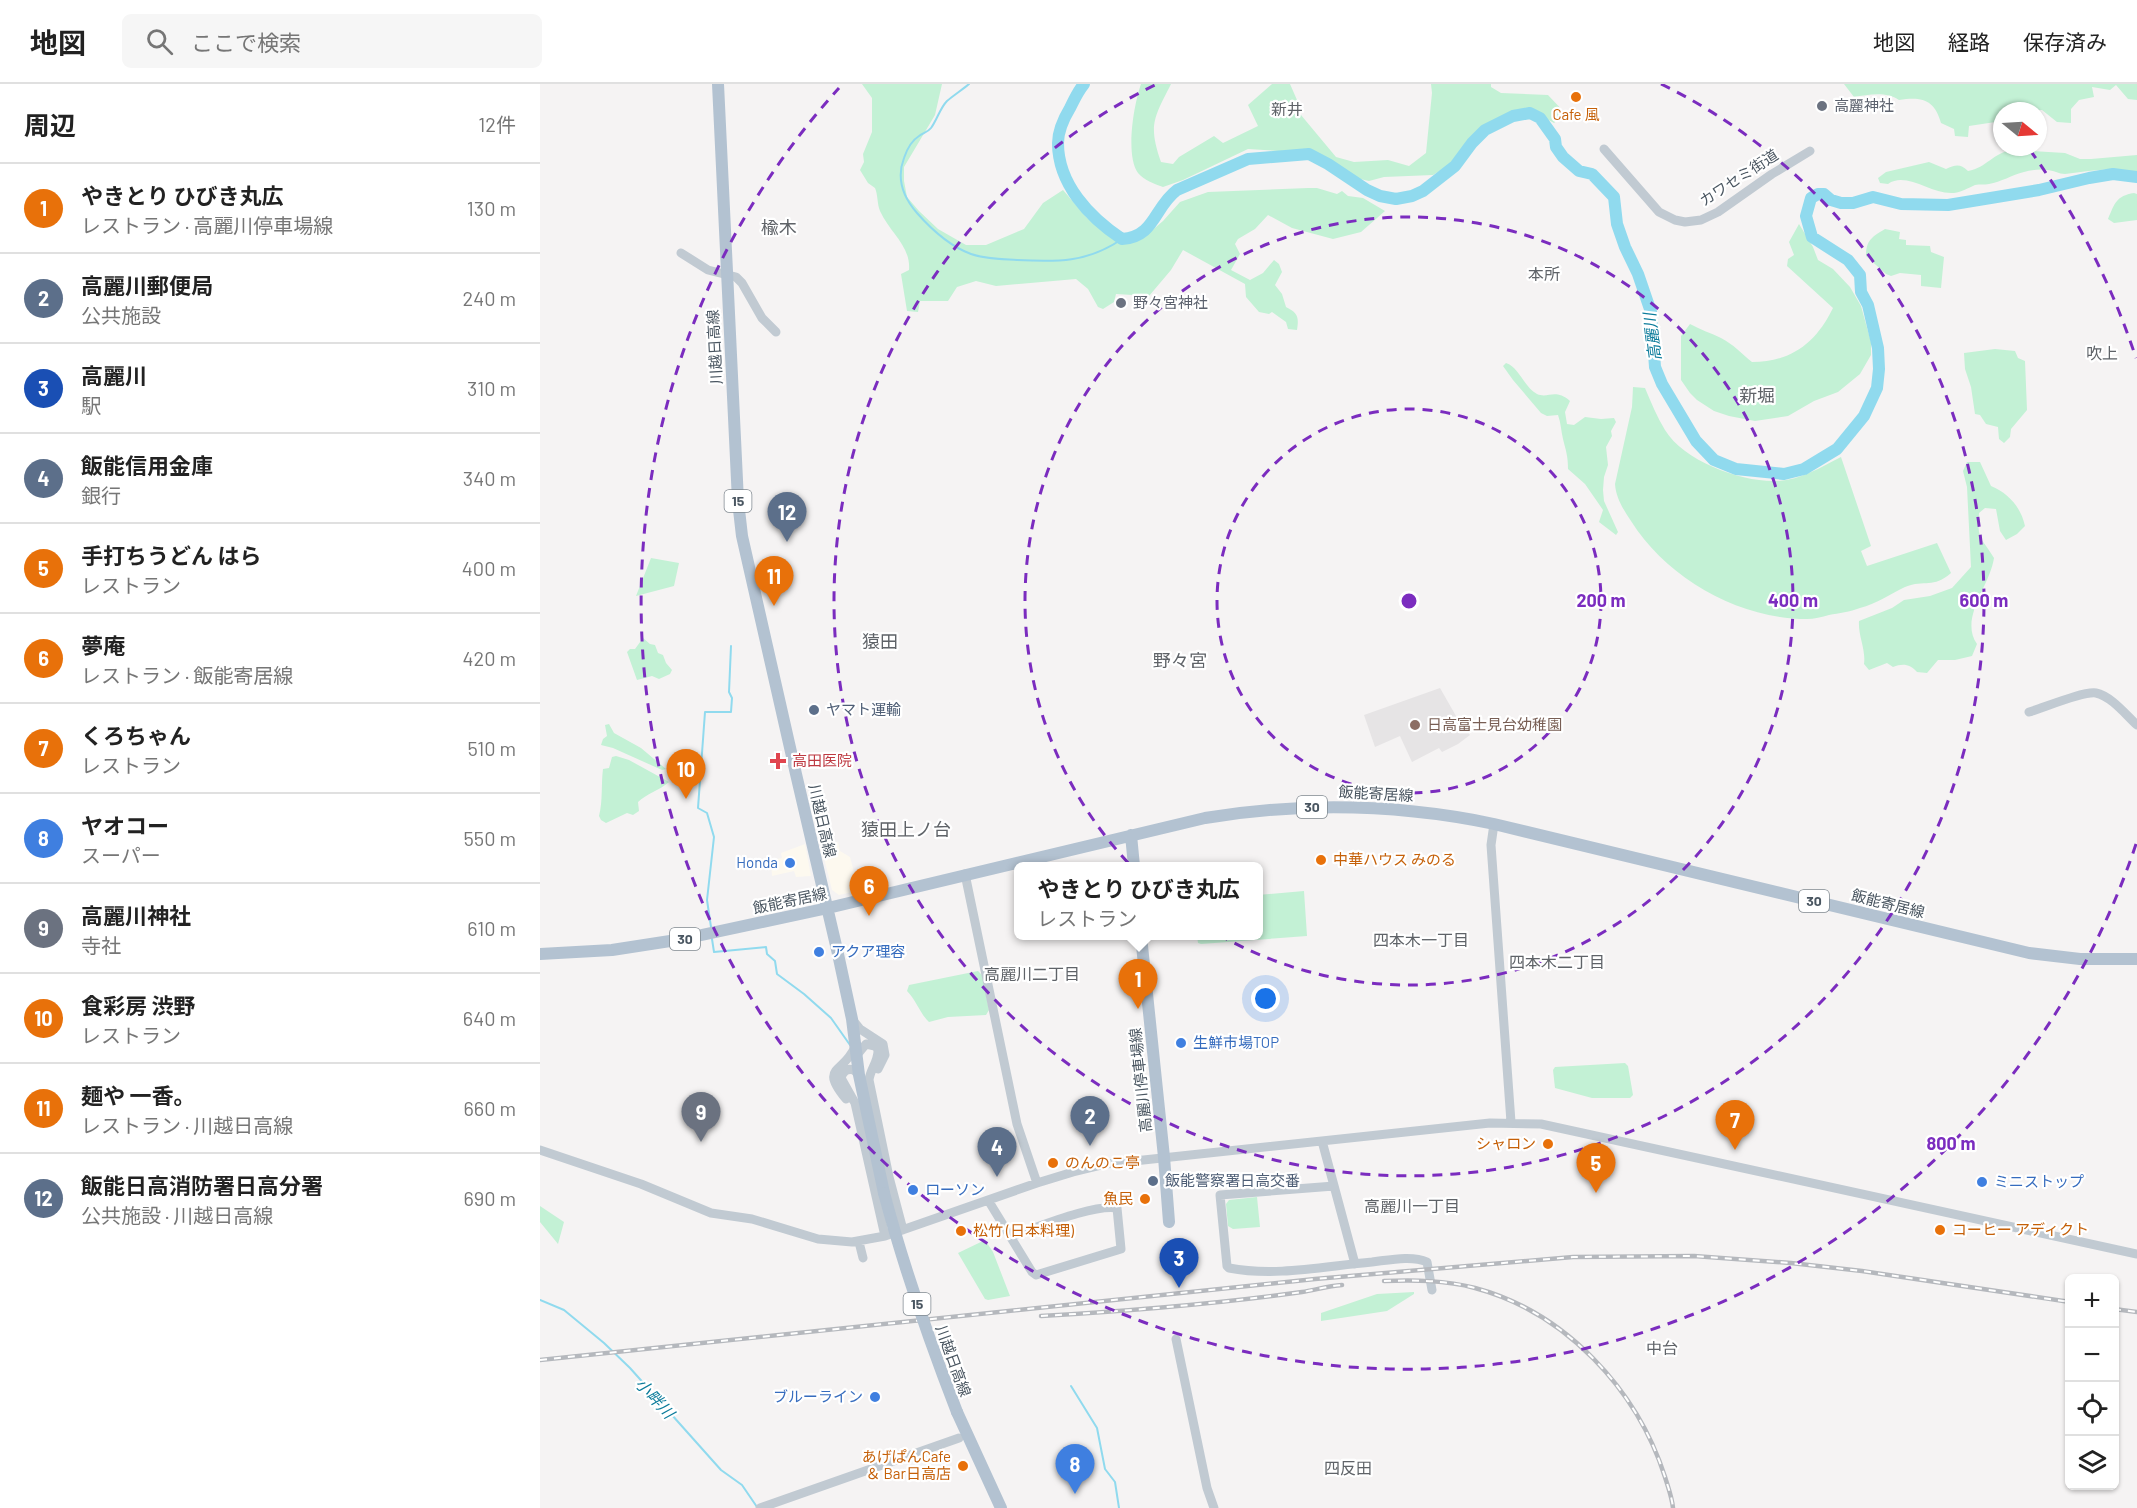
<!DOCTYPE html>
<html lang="ja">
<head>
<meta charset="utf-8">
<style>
  :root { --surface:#fff; --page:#f6f6f6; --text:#222; --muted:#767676; --line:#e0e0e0; --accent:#d93025 }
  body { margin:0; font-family:Barlow,"Noto Sans JP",sans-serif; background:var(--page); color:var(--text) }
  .controls { position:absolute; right:18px; bottom:18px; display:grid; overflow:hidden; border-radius:9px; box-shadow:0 2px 4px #0004 }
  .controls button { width:54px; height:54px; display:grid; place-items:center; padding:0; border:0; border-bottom:2px solid var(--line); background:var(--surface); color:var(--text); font:30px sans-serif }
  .compass { position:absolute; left:1453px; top:18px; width:54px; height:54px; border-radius:50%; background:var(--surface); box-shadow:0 2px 4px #0004; rotate:108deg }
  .you { position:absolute; left:726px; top:915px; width:21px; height:21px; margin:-15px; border:4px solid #fff; border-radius:50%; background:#1a73e8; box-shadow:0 0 0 9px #1a73e833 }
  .badge { display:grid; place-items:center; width:39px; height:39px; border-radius:50%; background:var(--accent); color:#fff; font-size:20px; font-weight:700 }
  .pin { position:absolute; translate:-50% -50px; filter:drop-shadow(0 2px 3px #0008) }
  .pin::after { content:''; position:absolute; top:32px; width:21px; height:18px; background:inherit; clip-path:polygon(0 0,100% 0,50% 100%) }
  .popup { position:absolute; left:474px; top:778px; width:249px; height:78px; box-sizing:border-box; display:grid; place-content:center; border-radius:9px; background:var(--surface); filter:drop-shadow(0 2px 4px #0005); font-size:20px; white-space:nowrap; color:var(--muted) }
  .popup b { font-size:22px; color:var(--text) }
  .popup::after { content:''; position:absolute; left:50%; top:100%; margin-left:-12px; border:12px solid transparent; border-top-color:var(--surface) }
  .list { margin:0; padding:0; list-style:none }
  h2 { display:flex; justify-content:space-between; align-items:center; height:78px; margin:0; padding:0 24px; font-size:26px }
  h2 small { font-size:20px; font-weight:400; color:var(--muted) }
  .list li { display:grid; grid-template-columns:39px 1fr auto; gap:18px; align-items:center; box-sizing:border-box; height:90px; padding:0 24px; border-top:2px solid var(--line) }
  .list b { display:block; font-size:22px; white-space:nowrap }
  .list p { margin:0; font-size:20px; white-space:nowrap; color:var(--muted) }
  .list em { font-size:20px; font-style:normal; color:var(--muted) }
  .icon { flex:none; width:33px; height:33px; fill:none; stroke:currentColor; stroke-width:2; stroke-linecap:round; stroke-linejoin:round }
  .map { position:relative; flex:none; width:1597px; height:1424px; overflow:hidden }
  header { display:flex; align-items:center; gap:36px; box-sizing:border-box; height:84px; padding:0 30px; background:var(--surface); border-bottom:2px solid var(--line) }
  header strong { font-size:28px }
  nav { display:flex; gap:33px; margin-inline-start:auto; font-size:21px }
  .search { width:420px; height:54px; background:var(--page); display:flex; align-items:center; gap:15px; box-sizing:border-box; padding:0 21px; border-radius:9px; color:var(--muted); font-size:22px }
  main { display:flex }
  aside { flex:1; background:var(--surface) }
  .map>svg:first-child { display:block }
  .commercial { fill:#fdf9ef }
  .education { fill:#e6e4e5 }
  .green { fill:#c3f1d5 }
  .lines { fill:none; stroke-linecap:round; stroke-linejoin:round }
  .stream { stroke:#90daee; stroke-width:2 }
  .river { stroke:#90daee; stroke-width:12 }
  .minor { stroke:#c1cad2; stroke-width:9 }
  .major { stroke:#b3c2d1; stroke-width:12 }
  .rail-casing { stroke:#b5b8bd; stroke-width:4.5 }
  .rail { stroke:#fff; stroke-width:2; stroke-dasharray:7; stroke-linecap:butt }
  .major-bridge { stroke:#b3c2d1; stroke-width:12 }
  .ring { fill:none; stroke:#7b2cbf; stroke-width:3; stroke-dasharray:10 8 }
  .food-dot { fill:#e8710a; stroke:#fff; stroke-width:2 }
  .worship-dot { fill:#6b7280; stroke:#fff; stroke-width:2 }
  .service-dot { fill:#5c6f8a; stroke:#fff; stroke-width:2 }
  .education-dot { fill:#8d6e63; stroke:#fff; stroke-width:2 }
  .health-dot { fill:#e0444e; stroke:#fff; stroke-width:2 }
  .shop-dot { fill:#3f7fe0; stroke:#fff; stroke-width:2 }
  .labels { text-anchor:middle; stroke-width:4.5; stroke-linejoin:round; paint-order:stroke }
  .shield { fill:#fff; stroke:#808990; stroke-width:1.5 }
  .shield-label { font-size:14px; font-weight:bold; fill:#4a5661 }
  .worship-label { font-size:15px; fill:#5b616d; stroke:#fff; text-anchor:start }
  .food-label { font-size:15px; fill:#c56008; stroke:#fff; text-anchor:start }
  .street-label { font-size:15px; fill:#4a5661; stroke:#fff }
  .service-label { font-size:15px; fill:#4e5e75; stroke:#fff; text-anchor:start }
  .education-label { font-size:15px; fill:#785e54; stroke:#fff; text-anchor:start }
  .health-label { font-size:15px; fill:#be3a42; stroke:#fff; text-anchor:start }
  .shop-label { font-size:15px; fill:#366cbe; stroke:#fff; text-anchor:start }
  .neighbourhood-label { font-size:16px; fill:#5f6368; stroke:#fff }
  .water-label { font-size:16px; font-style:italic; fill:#0c7c9b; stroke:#fff }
  .quarter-label { font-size:18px; fill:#5f6368; stroke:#fff }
  .centre { fill:#7b2cbf; stroke:#fff; stroke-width:3 }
  .ring-label { font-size:18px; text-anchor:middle; font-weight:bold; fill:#7b2cbf; stroke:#fff; stroke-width:4.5; stroke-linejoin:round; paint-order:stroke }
</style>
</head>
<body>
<header>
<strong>地図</strong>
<div class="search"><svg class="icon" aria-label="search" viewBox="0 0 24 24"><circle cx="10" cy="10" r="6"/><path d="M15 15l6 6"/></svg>ここで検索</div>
<nav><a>地図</a><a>経路</a><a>保存済み</a></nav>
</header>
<main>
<aside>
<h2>周辺<small>12件</small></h2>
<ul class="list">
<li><span class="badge" style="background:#e8710a">1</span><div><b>やきとり ひびき丸広</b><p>レストラン · 高麗川停車場線</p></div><em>130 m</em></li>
<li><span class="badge" style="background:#5c6f8a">2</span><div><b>高麗川郵便局</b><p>公共施設</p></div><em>240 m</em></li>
<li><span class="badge" style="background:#1a4fb4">3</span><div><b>高麗川</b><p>駅</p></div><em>310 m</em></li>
<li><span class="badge" style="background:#5c6f8a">4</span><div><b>飯能信用金庫</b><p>銀行</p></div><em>340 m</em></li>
<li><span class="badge" style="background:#e8710a">5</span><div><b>手打ちうどん はら</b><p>レストラン</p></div><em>400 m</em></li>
<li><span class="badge" style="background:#e8710a">6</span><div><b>夢庵</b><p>レストラン · 飯能寄居線</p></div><em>420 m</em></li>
<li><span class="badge" style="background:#e8710a">7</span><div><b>くろちゃん</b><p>レストラン</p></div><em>510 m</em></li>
<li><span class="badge" style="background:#3f7fe0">8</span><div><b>ヤオコー</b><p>スーパー</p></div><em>550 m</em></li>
<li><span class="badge" style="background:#6b7280">9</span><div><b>高麗川神社</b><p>寺社</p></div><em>610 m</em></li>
<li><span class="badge" style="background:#e8710a">10</span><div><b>食彩房 渋野</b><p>レストラン</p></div><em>640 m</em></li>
<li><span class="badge" style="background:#e8710a">11</span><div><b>麺や 一香。</b><p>レストラン · 川越日高線</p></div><em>660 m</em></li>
<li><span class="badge" style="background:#5c6f8a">12</span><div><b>飯能日高消防署日高分署</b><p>公共施設 · 川越日高線</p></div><em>690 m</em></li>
</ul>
</aside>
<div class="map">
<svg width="1597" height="1424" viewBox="0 0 1597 1424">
  <rect width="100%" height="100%" fill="#f5f3f3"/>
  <path class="commercial" d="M298,758L300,767L310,773L314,788L318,787L320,795L323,794L326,805L299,811L292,806L281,762Z
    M265,760L271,792L256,793L254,787L232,792L231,776L242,774L241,769Z"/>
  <path class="education" d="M900,604L916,632L930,651L918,660L902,668L899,664L872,678L860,652L835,663L824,631Z"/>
  <path class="green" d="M322,0H402L395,31L364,83V97L367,113L379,127L398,145L426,161H446L484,145L503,119L523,106L547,134L556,140L567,150L584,158L602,155L623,137L640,118L668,108L768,104H777L797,110L802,107L808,112L823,114L845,127L821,148L793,155L752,144L728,131L715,145L698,155L695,160L700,170L691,186L710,196L723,189L734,176L739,180L742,188L735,201L742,210L746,223C758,229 759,233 757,246L748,245L746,238L732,228L729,230L719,228L706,213L705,200L643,166L631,186L609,212L576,210L574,218L563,225L558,223L548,205L536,195L456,202L436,197L417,203L408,217H380L378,228L367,227L361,190L369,186C371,162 350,149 340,127C337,120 338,111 335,104L328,99L320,86L324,78L323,70L332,48V14Z
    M601,0H631C614,34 608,41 621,78L633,80L639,73L674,52L683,59L718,42L708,21L732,0H750L757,16L742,27L761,31L796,73L814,78L848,76L869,82L886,69L892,9L891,0H951V3L961,9L1008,11L1025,29L1014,39L994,28L972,29L941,47L906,83L893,91L844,93L829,97L811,93L772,69L708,65L643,96L623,103C614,100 604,96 598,89C585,71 594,20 601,0Z
    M1304,0H1597V16L1588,15L1576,1L1570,6L1552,3L1554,13L1539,16L1531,25V39L1517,38L1502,26L1462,27V37L1429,42L1428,53L1415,52L1414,45L1401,39C1395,16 1382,12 1359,16C1346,7 1328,11 1314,13Z
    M1473,66L1525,69L1540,75H1551L1597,71V89C1572,82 1551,87 1525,90C1519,90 1513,86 1507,86C1500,85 1491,86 1484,88C1472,91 1461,98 1449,100C1444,101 1440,100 1435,101C1428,104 1422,108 1414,109C1391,111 1367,87 1348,100L1340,99L1338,94L1346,88L1389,78L1406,85C1415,81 1420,79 1428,87C1447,84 1453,68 1473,66Z
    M1594,109L1597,110V136L1574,139L1568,135C1575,119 1576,112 1594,109Z
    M1259,140L1273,163L1278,176L1293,185L1310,203L1321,222L1331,258V271L1320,290L1298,308L1274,317L1248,332L1215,337L1189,332L1174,327L1157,316L1150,309L1141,296V252L1150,240C1161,246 1171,249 1181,254C1193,260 1202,270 1212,278C1251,278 1276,259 1293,224L1247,182L1248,175L1254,171L1249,158Z
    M1345,145L1360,148L1359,155L1366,156V161L1390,162L1391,168L1404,173L1401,204L1381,202V191L1360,189L1351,192L1346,190L1326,172C1326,156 1332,153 1345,145Z
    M1455,265L1475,267L1478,274L1485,277L1487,326L1471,345L1470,353L1464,359L1459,355L1458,343L1446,340L1440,331L1435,330L1431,303L1425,285L1424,269Z
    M966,279C979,283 984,303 997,310C1008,315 1015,304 1030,317L1025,328L1027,340L1034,341L1045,333L1061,335L1074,334L1076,338L1071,347L1072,352L1066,363L1068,381L1064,393L1063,406L1064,417L1078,448L1076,451L1059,438L1063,426L1045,400L1028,385C1028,372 1026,367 1023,355C1021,347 1021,339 1018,331L1007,332L1001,329L973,296L963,282Z
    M1093,303L1105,304C1111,318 1117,333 1125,346C1144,377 1200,398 1236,397C1259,397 1281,383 1301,373L1331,462L1321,467L1327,482L1397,459L1411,489C1393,505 1385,495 1365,503C1350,510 1336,520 1320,524C1310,528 1299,529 1289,531C1282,533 1274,535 1267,535C1198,535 1127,494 1091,437C1083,425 1076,414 1075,400L1092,323Z
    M1427,378H1440L1451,402C1468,409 1481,423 1485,442L1477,450L1466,456L1460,447L1456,425L1445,424L1439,429C1437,457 1441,452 1454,474C1450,502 1419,534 1437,560L1432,572L1415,576H1398L1387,589L1377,588C1370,580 1363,579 1353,583L1347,579L1329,586L1324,580C1326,565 1318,552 1319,537L1352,524L1364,516L1390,512L1412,504L1431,483L1427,403L1423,387Z
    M111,474L139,479L134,502L96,512Z
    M103,554L110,560L115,561L118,569L123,571L126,579L132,586L130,590L119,595L112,592L97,596L87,568L90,565H95Z
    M69,640L74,649L101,664L126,685L122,686L73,664L61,661L63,655L67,652L65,641Z
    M76,672L89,676L129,698C120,706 106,710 98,718L99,727L93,731L87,729L66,739L61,736L59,732C63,717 61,700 63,685L69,684L72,673Z
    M764,807L767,852L661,860L658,859L657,852H718V811Z
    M438,887L442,891L449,926L446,931L408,933L389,938C381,931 376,916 367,907L369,901Z
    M1085,979L1088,982L1093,1011L1090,1014H1052L1015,1004L1013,986L1015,983Z
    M717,1113L720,1143L693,1145L688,1142L686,1120L689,1116Z
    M0,1122L24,1138L18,1160L0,1138Z
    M445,1156L453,1168L470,1212L448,1216L445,1215L418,1169Z
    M874,1208V1210L847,1227L781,1237V1229L837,1210Z"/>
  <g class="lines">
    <path class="stream" d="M429,0C422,6 414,11 407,17C400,24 397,36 391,44C388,48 383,49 379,52C371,57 367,65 364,74C356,95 363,113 377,129C392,146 409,162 431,170C445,175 462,175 477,176C517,178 547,179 582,155
      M171,843L167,816L174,753L167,729L158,724L165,628H191L192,614L189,608L191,562
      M172,855L174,868L226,863L227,870L235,877L237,890L264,910L291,934L310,961
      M0,1216L24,1226L64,1259L90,1284L181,1386L202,1401L217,1423
      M531,1302L557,1344L565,1385L575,1398L579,1424"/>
    <path class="river" d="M544,0C538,7 534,16 530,24C524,34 518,47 518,59C518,100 549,133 582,155C615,153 614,123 637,106L708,75L769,70L788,80L827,106L840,112L856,115L872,112L883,107L915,82L932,59L945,46L973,32L990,29L1000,34L1015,55L1016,63L1023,73L1039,87L1052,90L1074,113L1077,140L1085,163L1098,190L1111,228L1115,283L1122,300L1156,357L1174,376L1196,385L1244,390L1264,385L1297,365L1324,332L1337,304L1339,285L1338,264L1328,221L1321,208L1320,191L1308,176L1272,153L1266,132L1271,114L1278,110H1284L1291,116L1301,119H1313L1333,113L1361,120L1408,121L1499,106L1549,94L1573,90L1597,93"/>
    <path class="minor" d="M1064,65L1119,128L1135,136L1145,138L1161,136L1178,128L1232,90L1270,67
      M141,169L168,186L196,193L202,199L222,234L236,248
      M1489,628C1503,624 1543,607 1556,609C1571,612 1586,631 1597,641
      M954,740L951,761L971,1038
      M425,790L477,1040L497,1099
      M312,935L320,945L343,960L345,971L338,985
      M317,971L326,960L335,962L338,965C339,977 330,985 329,996L349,1093L363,1146
      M319,991L314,986C307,984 303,987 301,994L315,1019L345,1152
      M306,1015C279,982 303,990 315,963
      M782,1057L815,1180
      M0,1066L101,1100L171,1129L212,1135L278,1155L312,1158L345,1152L497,1099L533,1088L566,1080L950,1039L1001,1040L1597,1170
      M794,1102L680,1111L687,1182L689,1184C736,1193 785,1182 832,1178C849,1176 872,1171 887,1178L892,1206
      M448,1116L492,1188L496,1191L581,1165L577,1124C553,1120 496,1144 471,1152
      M319,1158L323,1174
      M636,1255L667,1404L674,1424
      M220,1424L419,1354"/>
    <path class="major" d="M178,0L198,417L202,452L256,690L298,870L312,935L319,991L344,1109
      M591,751L594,782
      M601,852L624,1073L629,1138
      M0,870L72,866L143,855L288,824L665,734C762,718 858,720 954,740L1489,869L1540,875H1597
      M417,1328L461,1424"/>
    <g class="rail-casing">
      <path id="rail" d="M844,1197C874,1196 905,1196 935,1204C1025,1228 1097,1305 1125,1393C1128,1403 1132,1413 1133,1424
        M1574,1225L1597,1228
        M501,1232C588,1227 675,1220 762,1208C775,1206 788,1202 802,1201
        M0,1276L775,1195L1033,1173L1154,1172L1251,1179L1322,1187L1530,1218"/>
    </g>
    <use href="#rail" class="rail"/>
    <path class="major-bridge" d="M344,1109C364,1184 389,1256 417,1328"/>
  </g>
  <g class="ring">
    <circle cx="869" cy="517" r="192"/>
    <circle cx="869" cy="517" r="384"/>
    <path d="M1121 0A575 575 0 1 1 617 0"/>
    <path d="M1596 760A767 767 0 1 1 299 4M1490 66A767 767 0 0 1 1596 274"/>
  </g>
  <g class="food-dot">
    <circle cx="1036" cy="13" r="6"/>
    <circle cx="781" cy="776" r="6"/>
    <circle cx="1008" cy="1060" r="6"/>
    <circle cx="513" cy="1079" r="6"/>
    <circle cx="605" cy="1115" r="6"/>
    <circle cx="1400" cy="1146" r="6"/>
    <circle cx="421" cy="1147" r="6"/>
    <circle cx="423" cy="1382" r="6"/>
  </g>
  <g class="worship-dot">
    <circle cx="1282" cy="22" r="6"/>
    <circle cx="581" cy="219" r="6"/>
  </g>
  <g class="service-dot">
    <circle cx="274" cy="626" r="6"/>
    <circle cx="613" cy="1097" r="6"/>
  </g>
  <circle class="education-dot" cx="875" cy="641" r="6"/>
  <path class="health-dot" d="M235 668h6v6h6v6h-6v6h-6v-6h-6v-6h6z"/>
  <g class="shop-dot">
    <circle cx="250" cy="779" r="6"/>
    <circle cx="279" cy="868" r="6"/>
    <circle cx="641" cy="959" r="6"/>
    <circle cx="1442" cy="1098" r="6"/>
    <circle cx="373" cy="1106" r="6"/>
    <circle cx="335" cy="1313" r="6"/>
  </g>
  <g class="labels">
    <g class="shield">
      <rect x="184.5" y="406" width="27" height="22" rx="4.5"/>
      <rect x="757" y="712" width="30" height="22" rx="4.5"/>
      <rect x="1259" y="806" width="30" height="22" rx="4.5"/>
      <rect x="130" y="844" width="30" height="22" rx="4.5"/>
      <rect x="363.5" y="1209" width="27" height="22" rx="4.5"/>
    </g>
    <g class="shield-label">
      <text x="198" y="422">15</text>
      <text x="772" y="728">30</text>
      <text x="1274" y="822">30</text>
      <text x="145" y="860">30</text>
      <text x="377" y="1225">15</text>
    </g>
    <g class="worship-label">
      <text x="1294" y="27">高麗神社</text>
      <text x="593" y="224">野々宮神社</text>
    </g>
    <g class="food-label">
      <text x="1036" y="36" text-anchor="middle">Cafe 風</text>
      <text x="793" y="781">中華ハウス みのる</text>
      <text x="996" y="1065" text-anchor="end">シャロン</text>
      <text x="525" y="1084">のんのこ亭</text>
      <text x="593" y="1120" text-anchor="end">魚民</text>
      <text x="1412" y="1151">コーヒー アディクト</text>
      <text x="433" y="1152">松竹 (日本料理)</text>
      <text x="411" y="1378" text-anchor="end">あげぱんCafe<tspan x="411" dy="17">＆ Bar日高店</tspan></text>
    </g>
    <g class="street-label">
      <text transform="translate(1199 94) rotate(-33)" y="5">カワセミ街道</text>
      <text transform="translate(175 263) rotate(-93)" y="5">川越日高線</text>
      <text transform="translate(836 710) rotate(3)" y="5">飯能寄居線</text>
      <text transform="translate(282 737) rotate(77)" y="5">川越日高線</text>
      <text transform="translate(250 817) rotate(-12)" y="5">飯能寄居線</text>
      <text transform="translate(1348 820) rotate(14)" y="5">飯能寄居線</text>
      <text transform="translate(601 996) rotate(-96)" y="5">高麗川停車場線</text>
      <text transform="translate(413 1277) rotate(70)" y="5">川越日高線</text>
    </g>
    <g class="service-label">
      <text x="286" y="631">ヤマト運輸</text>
      <text x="625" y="1102">飯能警察署日高交番</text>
    </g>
    <g class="education-label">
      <text x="887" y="646">日高富士見台幼稚園</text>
    </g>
    <g class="health-label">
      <text x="252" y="682">高田医院</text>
    </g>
    <g class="shop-label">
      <text x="238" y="784" text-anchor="end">Honda</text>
      <text x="291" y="873">アクア理容</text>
      <text x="653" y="964">生鮮市場TOP</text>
      <text x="1454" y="1103">ミニストップ</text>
      <text x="385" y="1111">ローソン</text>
      <text x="323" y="1318" text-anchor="end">ブルーライン</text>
    </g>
    <g class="neighbourhood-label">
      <text x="747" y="31">新井</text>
      <text x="1004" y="196">本所</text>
      <text x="1562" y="275">吹上</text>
      <text x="881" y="862">四本木一丁目</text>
      <text x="1017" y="884">四本木二丁目</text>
      <text x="492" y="896">高麗川二丁目</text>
      <text x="872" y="1128">高麗川一丁目</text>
      <text x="1122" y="1270">中台</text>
      <text x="808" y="1390">四反田</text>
    </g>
    <g class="water-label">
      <text transform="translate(1112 253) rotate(-97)" y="6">高麗川</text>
      <text transform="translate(115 1314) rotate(47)" y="6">小畔川</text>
    </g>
    <g class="quarter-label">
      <text x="239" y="150">楡木</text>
      <text x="1217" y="318">新堀</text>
      <text x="340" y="564">猿田</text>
      <text x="640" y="583">野々宮</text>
      <text x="366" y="752">猿田上ノ台</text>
    </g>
  </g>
  <circle cx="869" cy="517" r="9" class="centre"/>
  <g class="ring-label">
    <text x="1061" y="523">200 m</text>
    <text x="1253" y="523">400 m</text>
    <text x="1444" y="523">600 m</text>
    <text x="1411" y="1066">800 m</text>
  </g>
</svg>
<div class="controls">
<button>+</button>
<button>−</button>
<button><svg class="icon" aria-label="locate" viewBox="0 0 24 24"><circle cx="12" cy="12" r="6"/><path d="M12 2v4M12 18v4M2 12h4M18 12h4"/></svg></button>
<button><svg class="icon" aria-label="layers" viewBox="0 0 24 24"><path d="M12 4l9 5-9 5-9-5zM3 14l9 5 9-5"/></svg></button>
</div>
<svg class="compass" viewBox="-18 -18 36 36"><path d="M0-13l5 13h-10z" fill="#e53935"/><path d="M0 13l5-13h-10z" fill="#767676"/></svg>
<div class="you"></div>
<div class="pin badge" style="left:598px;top:925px;background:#e8710a">1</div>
<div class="popup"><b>やきとり ひびき丸広</b>レストラン</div>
<div class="pin badge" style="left:550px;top:1062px;background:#5c6f8a">2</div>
<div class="pin badge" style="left:639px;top:1204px;background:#1a4fb4">3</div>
<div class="pin badge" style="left:457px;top:1093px;background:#5c6f8a">4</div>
<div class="pin badge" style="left:1056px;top:1109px;background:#e8710a">5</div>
<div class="pin badge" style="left:329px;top:832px;background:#e8710a">6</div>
<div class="pin badge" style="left:1195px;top:1066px;background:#e8710a">7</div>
<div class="pin badge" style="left:535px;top:1410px;background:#3f7fe0">8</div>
<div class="pin badge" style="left:161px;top:1058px;background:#6b7280">9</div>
<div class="pin badge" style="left:146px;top:715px;background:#e8710a">10</div>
<div class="pin badge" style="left:234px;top:522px;background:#e8710a">11</div>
<div class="pin badge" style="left:247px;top:458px;background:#5c6f8a">12</div>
</div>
</main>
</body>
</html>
